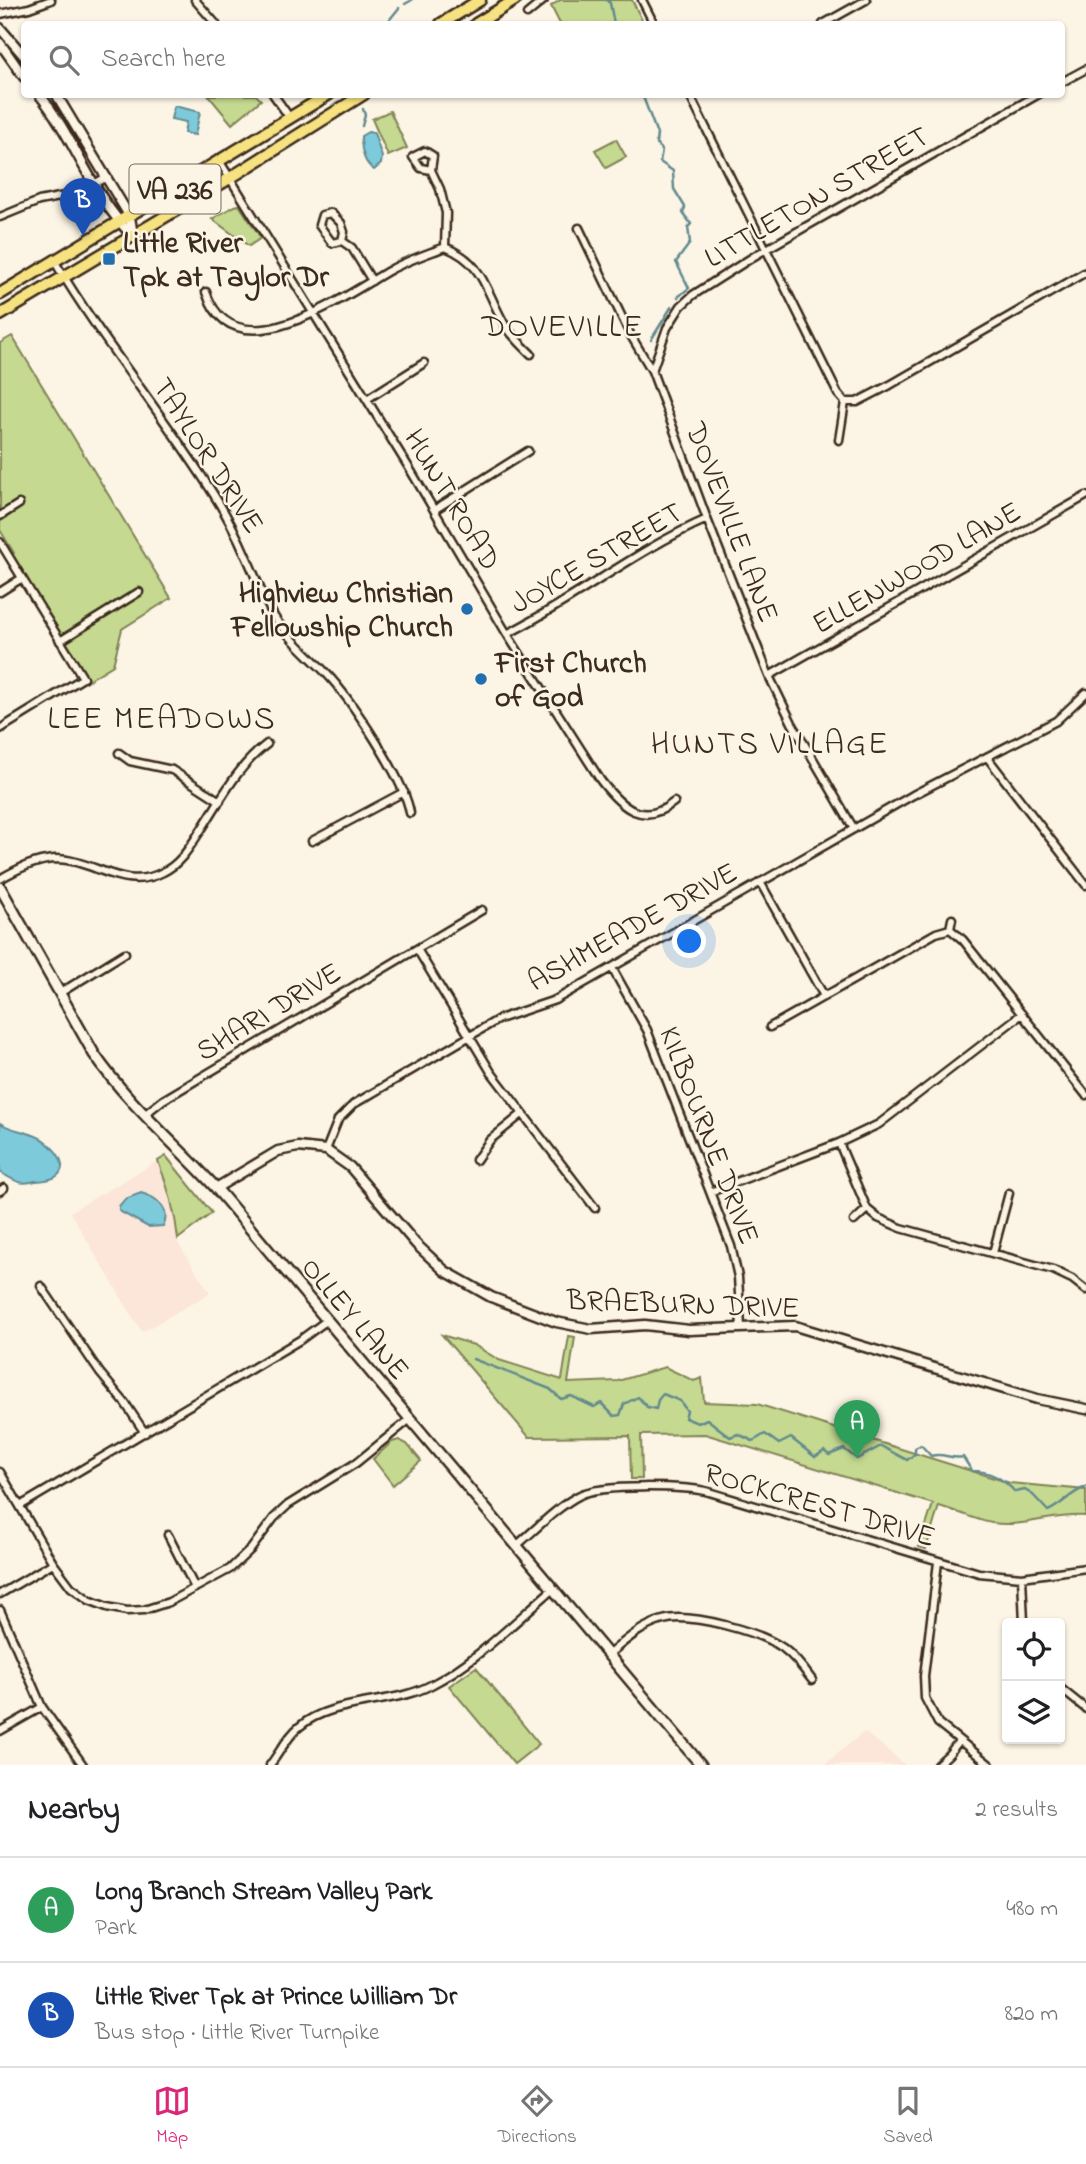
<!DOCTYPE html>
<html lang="en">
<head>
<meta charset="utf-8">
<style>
  :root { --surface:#fff; --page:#f6f6f6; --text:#202124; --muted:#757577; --line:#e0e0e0; --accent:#db2777 }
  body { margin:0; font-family:"Indie Flower",sans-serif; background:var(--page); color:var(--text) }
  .controls { position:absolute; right:21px; bottom:21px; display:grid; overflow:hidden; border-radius:7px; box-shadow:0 2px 5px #0004 }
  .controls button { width:63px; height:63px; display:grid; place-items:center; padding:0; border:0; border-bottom:2px solid var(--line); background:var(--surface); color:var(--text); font:35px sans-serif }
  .you { position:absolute; left:690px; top:942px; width:24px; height:24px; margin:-18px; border:5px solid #fff; border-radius:50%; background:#1a73e8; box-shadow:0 0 0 10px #1a73e833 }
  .badge { display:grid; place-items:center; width:46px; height:46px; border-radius:50%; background:var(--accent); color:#fff; font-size:23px; font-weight:700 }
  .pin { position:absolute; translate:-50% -58px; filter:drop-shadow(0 2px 4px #0008) }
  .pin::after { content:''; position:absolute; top:37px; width:24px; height:21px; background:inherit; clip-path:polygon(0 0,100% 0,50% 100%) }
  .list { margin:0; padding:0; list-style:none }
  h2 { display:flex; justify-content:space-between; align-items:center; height:91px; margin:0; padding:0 28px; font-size:30px }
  h2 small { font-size:23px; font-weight:400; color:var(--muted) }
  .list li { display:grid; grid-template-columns:46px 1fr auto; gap:21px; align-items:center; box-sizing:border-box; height:105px; padding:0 28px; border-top:2px solid var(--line) }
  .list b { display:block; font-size:26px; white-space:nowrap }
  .list p { margin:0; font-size:23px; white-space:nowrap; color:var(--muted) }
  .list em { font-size:23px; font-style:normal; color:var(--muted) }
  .icon { flex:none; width:38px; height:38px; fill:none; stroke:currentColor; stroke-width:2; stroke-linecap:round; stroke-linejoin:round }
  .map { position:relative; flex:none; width:1086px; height:1765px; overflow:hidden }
  .search { position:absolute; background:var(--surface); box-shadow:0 2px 5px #0004; left:21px; right:21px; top:21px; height:77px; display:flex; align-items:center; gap:18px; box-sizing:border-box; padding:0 24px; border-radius:7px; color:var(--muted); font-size:26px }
  .sheet { height:301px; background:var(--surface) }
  nav { display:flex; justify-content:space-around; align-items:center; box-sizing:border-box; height:98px; border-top:2px solid var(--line); background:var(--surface); font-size:19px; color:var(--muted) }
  nav a { display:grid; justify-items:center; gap:4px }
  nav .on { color:var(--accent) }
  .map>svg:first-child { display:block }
  .built { fill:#fce5d9 }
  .green { fill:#c5da90; stroke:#808257; stroke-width:2 }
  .water { fill:#7dcadb; stroke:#638a8f; stroke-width:2 }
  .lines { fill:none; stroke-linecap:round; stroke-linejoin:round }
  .stream { stroke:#638a8f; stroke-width:2.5 }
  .minor-casing { stroke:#3b2a1e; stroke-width:11 }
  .tertiary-casing { stroke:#3b2a1e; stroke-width:13 }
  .secondary-casing { stroke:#3b2a1e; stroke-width:14 }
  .primary-casing { stroke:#3b2a1e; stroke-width:15 }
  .minor { stroke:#fcf5e5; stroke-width:6 }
  .tertiary { stroke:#fcf5e5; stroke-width:8 }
  .secondary { stroke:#fcf5e5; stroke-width:9 }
  .primary { stroke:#f7e281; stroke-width:10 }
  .poi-dot { fill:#1f6fb2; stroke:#fcf5e5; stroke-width:2.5 }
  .labels { text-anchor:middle; stroke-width:5; stroke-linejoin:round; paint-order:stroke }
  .shield { fill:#fcf5e5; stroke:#75675a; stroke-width:2 }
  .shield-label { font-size:28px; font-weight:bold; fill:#3b2a1e }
  .street-label { font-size:30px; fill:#3b2a1e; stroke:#fcf5e5 }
  .poi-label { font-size:30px; font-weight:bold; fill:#3b2a1e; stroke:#fcf5e5; text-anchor:start }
  .neighbourhood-label { font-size:32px; letter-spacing:2px; fill:#3b2a1e; stroke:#fcf5e5 }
</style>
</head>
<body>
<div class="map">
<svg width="1086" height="1765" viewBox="0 0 1086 1765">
  <rect width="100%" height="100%" fill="#fcf5e5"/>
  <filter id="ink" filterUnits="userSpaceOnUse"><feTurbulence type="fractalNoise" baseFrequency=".0143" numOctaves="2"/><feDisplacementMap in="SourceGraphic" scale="14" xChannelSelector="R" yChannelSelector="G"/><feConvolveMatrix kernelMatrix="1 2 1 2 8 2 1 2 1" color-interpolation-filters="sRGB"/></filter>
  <g filter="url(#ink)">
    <path class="built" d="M158,1161L168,1186L176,1218L178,1243L210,1293L142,1332L70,1212Z
      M864,1732L879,1743L905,1765H824Z"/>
    <path class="green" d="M560,0H632L644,24H560L551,6Z
      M208,95H256L261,100L232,124Z
      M390,111L407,148L388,156L372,119Z
      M616,139L626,157L606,168L595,150Z
      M239,205L261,238L249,246L212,219L235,206Z
      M12,336L171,598L122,629L113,665L87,681L10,556L14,553L0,530V343Z
      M166,1156L212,1213L178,1239C175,1211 168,1186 158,1161Z
      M442,1335L474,1345L499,1360L562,1380L569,1336L575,1337L568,1383L618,1381L665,1367L694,1381L702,1378L704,1402L757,1404L1010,1483L1086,1490V1516C1055,1513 1024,1528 992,1523C975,1520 957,1511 939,1506L926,1549L919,1547L933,1504L705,1434L641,1435L642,1479H631L630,1436L529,1437Z
      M399,1440L407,1444L421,1461L393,1485L373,1459L392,1442Z
      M476,1667L539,1744L514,1764L449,1686Z"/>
    <path class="water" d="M174,106L200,112L195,135L184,133L186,122L171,119Z
      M368,132L374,133L382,157L381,164L374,170C363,163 361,149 361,136Z
      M0,1123C14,1132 32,1131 45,1141C69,1161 69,1180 36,1181C30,1182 25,1184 19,1182C13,1180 6,1176 0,1172Z
      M141,1193C156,1197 172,1209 163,1226L148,1227L119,1211V1206L125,1199Z"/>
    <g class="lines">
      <path class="stream" d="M606,0L610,3L614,24
        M405,4L412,0
        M386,24L399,8
        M642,94L657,134L656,143L662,150L660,162L673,171L674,189L685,207L683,213L691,224L688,227L690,243L676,262L689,288L678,297
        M362,126L365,115L363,109
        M651,340L672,306
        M473,1359L550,1389L561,1399L571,1396L594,1407L601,1403L614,1416L620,1415L624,1404L638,1397L647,1407L656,1409L658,1400L663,1394L680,1401L687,1411L685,1418L698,1423L707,1419L730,1437L738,1434L753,1441L765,1434L779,1444L791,1438L815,1457L824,1451L829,1455L844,1449L857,1459L881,1446L907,1460L915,1454V1448L921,1445L931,1456C943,1452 951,1460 963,1457L972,1471C989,1471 1003,1478 1015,1492L1025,1490L1033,1495L1048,1511C1063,1504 1070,1493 1086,1487"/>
      <g class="minor-casing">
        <path id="minor" d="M195,0L216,24
          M642,0L654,24
          M0,14L29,8L51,0
          M527,14L544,0
          M823,24L866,0
          M1062,82L1086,69
          M273,94L290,118
          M689,94L838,394L845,402H857L890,385L1086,272
          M220,162L411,471L507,634L601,781C622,808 643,827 674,802
          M431,170L421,168L413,157L425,151L433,156L431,170L440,189L446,213L445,247
          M0,217L39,201L75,194L107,177
          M579,228L630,334L652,371L707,519L769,676L792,723L854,829
          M342,241L332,243L319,225L322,215L331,213L341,223L344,232L342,241L352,248L372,281
          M55,262C103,343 164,415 214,495C226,514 237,535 246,556C256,577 263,599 275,618C289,639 309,655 326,673C350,698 405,780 410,813
          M206,292C234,377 347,294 390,270C408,260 427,254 445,247C485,263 485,291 505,325C512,336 522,345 531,354
          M652,371L667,328L681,306L693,295L756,255L1039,94
          M367,399L424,363
          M839,440L845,402
          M434,510L528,451
          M0,516L19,504
          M0,542L83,678L0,729
          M0,592L22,578
          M507,634C576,599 636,550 707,519
          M60,641L139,592
          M769,676L1086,496
          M119,753L130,761L172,770L220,801
          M987,757L1086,885
          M312,841L404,792
          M0,879C17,869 35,860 55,859C94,859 124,893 163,872C180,864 189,848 199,833C220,802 236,767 267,744
          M760,882L824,996
          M950,929L952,919
          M417,949L491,1072L595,1208
          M612,968L647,1030L731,1246L738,1277L741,1327
          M60,993L125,953
          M770,1027L936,933L950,929L963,940L1086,1095
          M144,1115L163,1100L482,910
          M839,1143L867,1209L878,1218L901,1228L1053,1270L1072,1279L1086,1290
          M326,1150L338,1120L354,1104L499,1019L555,1000L913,795L1056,721L1086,693
          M476,1160L490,1140L522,1114
          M0,1191L4,1188
          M710,1192L839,1143L879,1124L1022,1014
          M854,1221L867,1209
          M993,1253L1009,1193
          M41,1286L100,1373L125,1403L145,1433
          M0,1472L53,1563L71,1587L89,1600L107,1607L127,1611L144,1610L169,1602L230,1569L251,1549L274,1518L288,1505L356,1463L409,1420
          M20,1506L300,1340L326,1321
          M168,1535L195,1588
          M516,1546C535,1530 558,1506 580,1495C600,1484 686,1486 709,1492L979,1573L1022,1577L1086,1568
          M938,1562L924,1676L925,1698L938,1723L990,1765
          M1022,1577L1024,1623
          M0,1594L53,1563
          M0,1610L42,1707L83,1765
          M608,1655C625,1641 641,1626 663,1620C690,1612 760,1632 783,1648C795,1657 804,1669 812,1680
          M1060,1688L1086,1709
          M0,1731L42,1707
          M270,1765C280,1752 287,1737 299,1727C332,1698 392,1706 431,1685C476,1662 514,1622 553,1589
          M937,1765L949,1754L959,1741"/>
      </g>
      <g class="tertiary-casing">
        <path id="tertiary" d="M0,28L24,56
          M0,43L24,77
          M39,94C75,138 92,197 133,236
          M56,94L130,217L133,235
          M216,1188L278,1151L298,1147L326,1150L350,1167L416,1244L445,1271L491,1297L556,1322L591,1329L645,1325L689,1330L795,1326L1037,1399L1086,1409"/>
      </g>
      <g class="secondary-casing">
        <path id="secondary" d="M0,887L94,1054C129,1105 175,1143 216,1188L701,1765"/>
      </g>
      <g class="primary-casing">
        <path id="primary" d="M441,24L480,0
          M476,24L515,0
          M0,294L329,94
          M0,315L230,178L364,94"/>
      </g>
      <use href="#minor" class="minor"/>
      <use href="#tertiary" class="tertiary"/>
      <use href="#secondary" class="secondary"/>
      <use href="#primary" class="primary"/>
    </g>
  </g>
  <g class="poi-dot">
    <rect x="102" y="252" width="14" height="14" rx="3.5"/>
    <circle cx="467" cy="609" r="7"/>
    <circle cx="481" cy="679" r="7"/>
  </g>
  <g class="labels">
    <rect class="shield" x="129.5" y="164.5" width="91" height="49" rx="5"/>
    <g class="shield-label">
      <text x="175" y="199">VA 236</text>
    </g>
    <g class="street-label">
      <text transform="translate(816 196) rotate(-30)" y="10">LITTLETON STREET</text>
      <text transform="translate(209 455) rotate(57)" y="10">TAYLOR DRIVE</text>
      <text transform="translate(453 499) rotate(59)" y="10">HUNT ROAD</text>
      <text transform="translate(733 522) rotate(69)" y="10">DOVEVILLE LANE</text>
      <text transform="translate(596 557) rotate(-30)" y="10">JOYCE STREET</text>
      <text transform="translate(916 567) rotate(-30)" y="10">ELLENWOOD LANE</text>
      <text transform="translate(632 926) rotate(-29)" y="10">ASHMEADE DRIVE</text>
      <text transform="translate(268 1011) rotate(-31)" y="10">SHARI DRIVE</text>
      <text transform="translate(710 1135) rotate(69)" y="10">KILBOURNE DRIVE</text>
      <text transform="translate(683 1303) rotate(2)" y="10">BRAEBURN DRIVE</text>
      <text transform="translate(356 1318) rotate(50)" y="10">OLLEY LANE</text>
      <text transform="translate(820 1504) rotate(16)" y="10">ROCKCREST DRIVE</text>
    </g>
    <g class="poi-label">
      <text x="123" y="252">Little River<tspan x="123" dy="34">Tpk at Taylor Dr</tspan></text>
      <text x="453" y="602" text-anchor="end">Highview Christian<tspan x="453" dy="34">Fellowship Church</tspan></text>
      <text x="495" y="672">First Church<tspan x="495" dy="34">of God</tspan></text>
    </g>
    <g class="neighbourhood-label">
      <text x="563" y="336">DOVEVILLE</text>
      <text x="162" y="728">LEE MEADOWS</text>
      <text x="770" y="753">HUNTS VILLAGE</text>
    </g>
  </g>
</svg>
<div class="controls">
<button><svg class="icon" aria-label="locate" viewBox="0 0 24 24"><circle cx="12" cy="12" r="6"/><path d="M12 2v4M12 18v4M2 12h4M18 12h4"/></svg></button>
<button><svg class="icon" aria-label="layers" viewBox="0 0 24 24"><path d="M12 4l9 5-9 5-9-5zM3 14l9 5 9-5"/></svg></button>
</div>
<div class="you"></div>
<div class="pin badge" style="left:857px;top:1458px;background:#2e9e5b">A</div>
<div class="pin badge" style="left:83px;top:236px;background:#1a4fb4">B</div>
<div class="search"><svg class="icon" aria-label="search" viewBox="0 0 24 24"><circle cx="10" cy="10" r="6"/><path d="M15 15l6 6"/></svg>Search here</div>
</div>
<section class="sheet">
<h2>Nearby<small>2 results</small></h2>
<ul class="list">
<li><span class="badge" style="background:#2e9e5b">A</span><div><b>Long Branch Stream Valley Park</b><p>Park</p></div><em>480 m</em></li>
<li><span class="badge" style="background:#1a4fb4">B</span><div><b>Little River Tpk at Prince William Dr</b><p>Bus stop · Little River Turnpike</p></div><em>820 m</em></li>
</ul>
</section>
<nav>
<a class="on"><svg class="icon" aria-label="map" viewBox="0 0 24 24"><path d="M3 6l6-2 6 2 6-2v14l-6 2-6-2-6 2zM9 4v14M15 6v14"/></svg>Map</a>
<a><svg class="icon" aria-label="directions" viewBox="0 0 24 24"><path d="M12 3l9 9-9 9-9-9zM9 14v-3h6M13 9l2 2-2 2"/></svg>Directions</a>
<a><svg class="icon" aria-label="saved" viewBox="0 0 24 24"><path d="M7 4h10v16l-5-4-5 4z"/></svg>Saved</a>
</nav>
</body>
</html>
